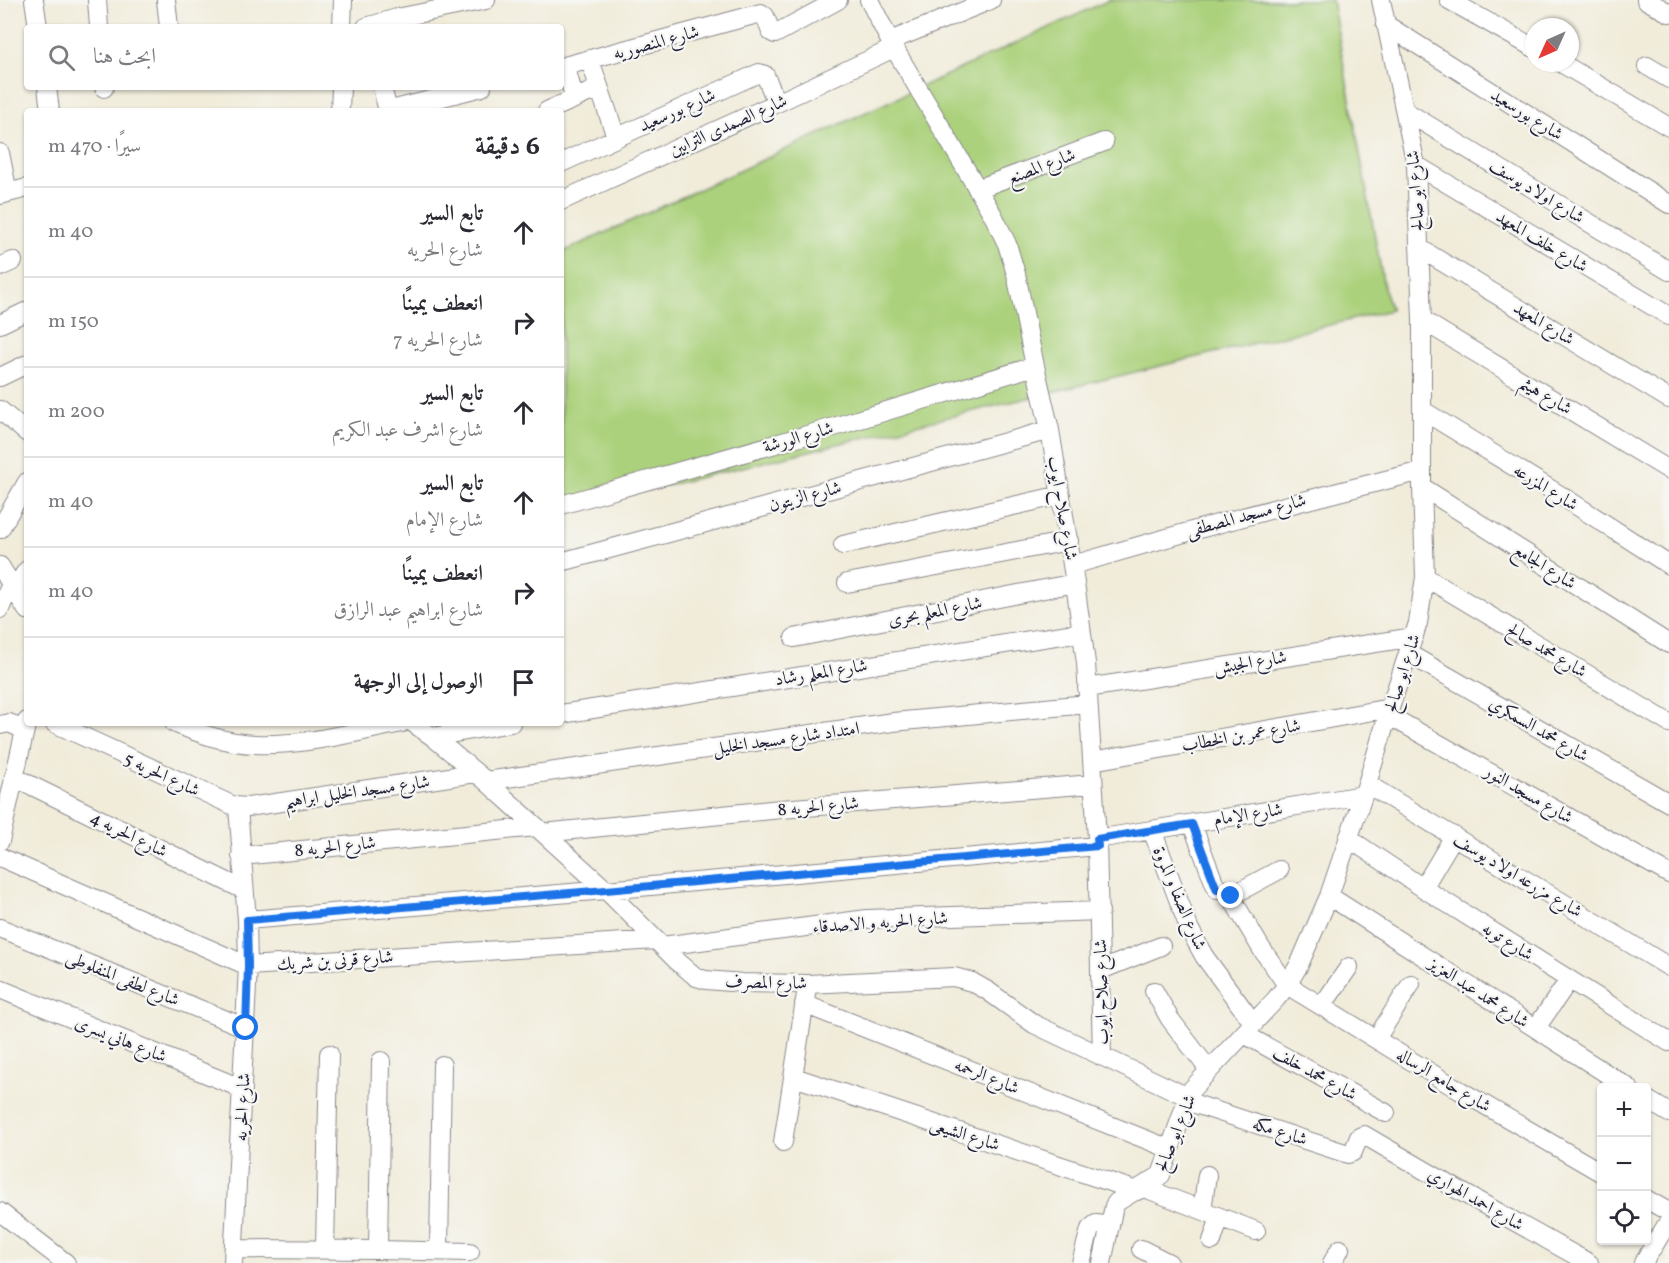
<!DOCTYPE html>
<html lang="ar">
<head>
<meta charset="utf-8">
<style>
  :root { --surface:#fff; --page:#f2f2f3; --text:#2b2b33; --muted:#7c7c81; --line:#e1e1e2 }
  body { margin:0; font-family:Vollkorn,Amiri,serif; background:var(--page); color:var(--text); direction:rtl }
  .controls { position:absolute; right:18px; bottom:18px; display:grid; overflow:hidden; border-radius:6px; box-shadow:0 2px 4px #0004 }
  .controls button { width:54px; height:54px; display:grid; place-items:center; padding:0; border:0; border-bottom:2px solid var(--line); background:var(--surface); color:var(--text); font:30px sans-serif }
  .compass { position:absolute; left:1525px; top:18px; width:54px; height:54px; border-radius:50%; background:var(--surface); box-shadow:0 2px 4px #0004; rotate:225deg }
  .stop { position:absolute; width:18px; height:18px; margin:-14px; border:4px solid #1a73e8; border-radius:50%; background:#fff }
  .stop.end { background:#1a73e8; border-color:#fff; box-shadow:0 2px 6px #0008 }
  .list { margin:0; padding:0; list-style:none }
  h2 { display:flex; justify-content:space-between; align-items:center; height:78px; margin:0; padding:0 24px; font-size:26px }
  h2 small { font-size:20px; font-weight:400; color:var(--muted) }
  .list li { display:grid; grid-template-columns:39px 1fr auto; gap:18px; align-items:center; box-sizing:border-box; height:90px; padding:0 24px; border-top:2px solid var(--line) }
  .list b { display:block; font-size:22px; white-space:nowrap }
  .list p { margin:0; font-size:20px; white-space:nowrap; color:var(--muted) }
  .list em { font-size:20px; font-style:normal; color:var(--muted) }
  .icon { flex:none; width:33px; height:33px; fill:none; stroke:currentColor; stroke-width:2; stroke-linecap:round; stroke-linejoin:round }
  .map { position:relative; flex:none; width:1669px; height:1263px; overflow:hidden; direction:ltr }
  .search { position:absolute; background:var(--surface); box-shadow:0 2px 4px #0004; left:24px; top:24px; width:540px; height:66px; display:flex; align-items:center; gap:15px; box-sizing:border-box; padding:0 21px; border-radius:6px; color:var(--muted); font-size:22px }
  .panel { position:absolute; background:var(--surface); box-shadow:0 2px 4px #0004; left:24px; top:108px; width:540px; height:618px; border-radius:6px; direction:rtl }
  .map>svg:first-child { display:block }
  .green { fill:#abd17b; stroke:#667a5b; stroke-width:1.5 }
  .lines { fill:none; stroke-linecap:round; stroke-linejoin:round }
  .minor-casing { stroke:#8a878a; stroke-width:20 }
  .minor { stroke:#fff; stroke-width:18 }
  .route { stroke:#1a73e8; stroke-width:8 }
  .labels { text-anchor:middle; stroke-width:4.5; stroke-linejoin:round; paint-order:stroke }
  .street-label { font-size:18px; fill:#22223b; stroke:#f6f6f2 }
</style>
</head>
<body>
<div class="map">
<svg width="1669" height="1263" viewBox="0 0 1669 1263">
  <rect width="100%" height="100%" fill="#f6f6f2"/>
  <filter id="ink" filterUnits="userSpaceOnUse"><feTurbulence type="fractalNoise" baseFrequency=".0167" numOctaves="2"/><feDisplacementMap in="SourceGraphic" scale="12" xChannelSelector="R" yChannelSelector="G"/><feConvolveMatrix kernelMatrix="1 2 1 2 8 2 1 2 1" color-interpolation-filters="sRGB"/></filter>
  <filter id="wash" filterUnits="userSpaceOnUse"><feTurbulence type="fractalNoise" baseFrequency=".008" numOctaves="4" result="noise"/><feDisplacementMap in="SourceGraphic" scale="24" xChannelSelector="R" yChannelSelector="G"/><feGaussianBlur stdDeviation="1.35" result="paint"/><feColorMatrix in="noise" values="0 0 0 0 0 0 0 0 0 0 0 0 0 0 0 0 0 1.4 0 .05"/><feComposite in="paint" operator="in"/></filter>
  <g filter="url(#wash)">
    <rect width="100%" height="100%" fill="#f1ecda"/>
    <path class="green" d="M1109,0H1332L1385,292L1391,310L561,511V253Z"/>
  </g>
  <g filter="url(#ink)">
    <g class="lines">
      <g class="minor-casing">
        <path id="minor" d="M34,0L38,27
          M97,0L99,27
          M166,0L169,27
          M869,0L890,41L993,215L1007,244L1016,274L1035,366L1050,430L1075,583L1086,663L1097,839L1102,1057
          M1449,0L1534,48
          M1646,0L1669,13
          M1385,24L1669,204
          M342,27L343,0
          M366,27L397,18L486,0
          M890,41L991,0
          M590,60L616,137
          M1561,63L1669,127
          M565,66L575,99
          M1647,66L1669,79
          M561,67L761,13L765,16L771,32L775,34L838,0
          M47,87L50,111
          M104,87V88
          M382,87L388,111
          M340,111L341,87
          M387,111L482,87
          M547,111L599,88
          M1405,111L1669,271
          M0,153L8,193
          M561,163L759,73L765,75L777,103
          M1416,165L1669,316
          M977,189L1104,142
          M0,195L27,188
          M561,201L777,103L894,48
          M1419,248L1669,399
          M0,267L13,261
          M1422,320L1669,470
          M0,324L27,311
          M0,377L27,364
          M0,410L27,433
          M1422,410L1568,500L1669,565
          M1422,487L1669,644
          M561,505L814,433L1035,366
          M0,529L27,482
          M843,545L1061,495
          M561,562L1050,430
          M1073,565C1188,531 1304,500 1422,471
          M0,566L27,610
          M1425,577L1669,723
          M847,583L1069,541
          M14,589L27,570
          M0,609L11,584
          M794,638L1075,583
          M1409,654L1669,803
          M1087,688L1414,637
          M561,714L1081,632
          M1388,715L1669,874
          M54,723L234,806L248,807L476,773
          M174,723C200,734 226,743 255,744C304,746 354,732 402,723
          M413,723L433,737L486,781L606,890L676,960L696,977L706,980L743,983L808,984L954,977L972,982L988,991L1034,1024L1188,1097
          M0,725L9,723L25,730
          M433,737L511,723
          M1092,761L1390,708
          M14,777L244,890
          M486,781L893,722L1088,704
          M1367,784L1669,967
          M1192,824L1217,890H1225L1228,892L1261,948L1287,985L1459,1090L1602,1173
          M1152,830L1189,928L1204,956L1254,1024
          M543,833L781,809L1093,784
          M1348,838L1423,888L1669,1042
          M1097,839L1363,795
          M0,841L27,721
          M241,856L537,827
          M0,857L248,966L656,940
          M1423,888L1454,836
          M1231,896L1279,870
          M1329,896L1629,1088
          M247,920L606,890L1097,846
          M0,928L246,1028
          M662,946L867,919L1100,911
          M1101,970L1161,946
          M0,989L243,1089
          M1154,991L1170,1019L1209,1070
          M804,1004L1170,1149
          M1322,1006L1349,967
          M1536,1028L1569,980
          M1244,1034L1386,1113
          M1376,1039L1411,984
          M794,1077L1137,1191
          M1646,1099L1669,1113
          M1186,1101L1348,1154L1353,1152L1359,1137L1364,1135L1467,1195L1589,1263
          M783,1142L806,994
          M1142,1187L1256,1231
          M1646,1199L1669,1212
          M1202,1210L1207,1175
          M0,1212L66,1263
          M1212,1241L1220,1217
          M235,1249L378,1250L470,1252
          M325,1249L329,1054
          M1141,1249L1169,1263
          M378,1250L381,1061
          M439,1251L442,1065
          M233,1263L248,966L247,920L238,807
          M1081,1263L1090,1229L1096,1224L1110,1226
          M1102,1263L1114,1206L1117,1202L1161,1175L1188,1097L1192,1089L1276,999L1287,985L1299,965L1329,896L1367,784L1390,708L1418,623L1425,577L1422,487V320L1416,165L1381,0
          M1332,1263L1340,1249
          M1643,1263L1669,1221"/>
      </g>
      <use href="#minor" class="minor"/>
    </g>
  </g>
  <g class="lines" filter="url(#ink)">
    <path class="route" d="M246,1028L248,966L247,920L606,890L1098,846L1097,839L1192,824L1217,890H1227L1231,896"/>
  </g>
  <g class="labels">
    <g class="street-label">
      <text transform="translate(656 42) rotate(-15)" y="6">شارع المنصوريه</text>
      <text transform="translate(677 110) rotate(-24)" y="6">شارع بورسعيد</text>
      <text transform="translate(1527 114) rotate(32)" y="6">شارع بورسعيد</text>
      <text transform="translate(728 125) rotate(-24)" y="6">شارع الصمدى الترابين</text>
      <text transform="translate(1041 166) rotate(-21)" y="6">شارع المصنع</text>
      <text transform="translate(1415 191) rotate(-94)" y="6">شارع ابو صالح</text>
      <text transform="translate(1537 191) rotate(31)" y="6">شارع اولاد يوسف</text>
      <text transform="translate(1542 241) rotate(31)" y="6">شارع خلف المعهد</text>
      <text transform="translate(1544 323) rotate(31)" y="6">شارع المعهد</text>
      <text transform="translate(1546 395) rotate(31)" y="6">شارع هيثم</text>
      <text transform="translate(798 437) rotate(-16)" y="6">شارع الورشة</text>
      <text transform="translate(1546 487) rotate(32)" y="6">شارع المزرعه</text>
      <text transform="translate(805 496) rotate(-15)" y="6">شارع الزيتون</text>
      <text transform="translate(1063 508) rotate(80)" y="6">شارع صلاح ايوب</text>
      <text transform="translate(1246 515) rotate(-15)" y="6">شارع مسجد المصطفى</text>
      <text transform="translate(1545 566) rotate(32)" y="6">شارع الجامع</text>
      <text transform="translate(935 611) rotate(-11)" y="6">شارع المعلم بحرى</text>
      <text transform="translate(1547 650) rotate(31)" y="6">شارع محمد صالح</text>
      <text transform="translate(1250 662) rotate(-9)" y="6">شارع الجيش</text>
      <text transform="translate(821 672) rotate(-9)" y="6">شارع المعلم رشاد</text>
      <text transform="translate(1402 673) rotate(-72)" y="6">شارع ابو صالح</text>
      <text transform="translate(1539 729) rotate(30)" y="6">شارع محمد السمكري</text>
      <text transform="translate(1241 735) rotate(-10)" y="6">شارع عمر بن الخطاب</text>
      <text transform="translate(786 738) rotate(-8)" y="6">امتداد شارع مسجد الخليل</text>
      <text transform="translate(162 774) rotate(25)" y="6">شارع الحريه 5</text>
      <text transform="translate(357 791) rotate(-8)" y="6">شارع مسجد الخليل ابراهيم</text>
      <text transform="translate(1529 794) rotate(30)" y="6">شارع مسجد النور</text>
      <text transform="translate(818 806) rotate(-5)" y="6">شارع الحريه 8</text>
      <text transform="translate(1248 814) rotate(-9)" y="6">شارع الإمام</text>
      <text transform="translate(129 834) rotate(26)" y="6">شارع الحريه 4</text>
      <text transform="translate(335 846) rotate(-6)" y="6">شارع الحريه 8</text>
      <text transform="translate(1518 875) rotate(31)" y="6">شارع مزرعه اولاد يوسف</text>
      <text transform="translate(1180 898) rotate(67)" y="6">شارع الصفا و المروة</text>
      <text transform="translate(880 922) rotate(-4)" y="6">شارع الحريه و الاصدقاء</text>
      <text transform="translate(1508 941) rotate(32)" y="6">شارع توبه</text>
      <text transform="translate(335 960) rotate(-4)" y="6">شارع قرنى بن شريك</text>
      <text transform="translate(123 978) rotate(22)" y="6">شارع لطفى المنفلوطى</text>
      <text transform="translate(766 982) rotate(1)" y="6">شارع المصرف</text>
      <text transform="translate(1101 992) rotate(-91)" y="6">شارع صلاح ايوب</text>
      <text transform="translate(1479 992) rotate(33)" y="6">شارع محمد عبد العزيز</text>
      <text transform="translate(121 1039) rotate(22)" y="6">شارع هاني يسرى</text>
      <text transform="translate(1315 1073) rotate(29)" y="6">شارع محمد خلف</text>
      <text transform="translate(987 1076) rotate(22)" y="6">شارع الرحمه</text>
      <text transform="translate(1444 1080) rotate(31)" y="6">شارع جامع الرساله</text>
      <text transform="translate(242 1107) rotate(-87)" y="6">شارع الحريه</text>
      <text transform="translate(1280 1131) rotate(18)" y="6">شارع مكه</text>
      <text transform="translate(1175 1133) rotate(-68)" y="6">شارع ابو صالح</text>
      <text transform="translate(965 1134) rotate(18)" y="6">شارع الشيعى</text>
      <text transform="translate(1476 1199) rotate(30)" y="6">شارع احمد الهواري</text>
    </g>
  </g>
</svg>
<div class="controls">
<button>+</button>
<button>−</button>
<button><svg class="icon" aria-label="locate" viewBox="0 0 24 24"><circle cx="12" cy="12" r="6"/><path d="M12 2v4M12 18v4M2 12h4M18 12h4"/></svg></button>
</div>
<svg class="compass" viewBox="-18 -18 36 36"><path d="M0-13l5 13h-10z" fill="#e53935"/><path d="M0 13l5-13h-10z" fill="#7c7c81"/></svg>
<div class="stop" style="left:246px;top:1028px"></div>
<div class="stop end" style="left:1231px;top:896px"></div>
<div class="search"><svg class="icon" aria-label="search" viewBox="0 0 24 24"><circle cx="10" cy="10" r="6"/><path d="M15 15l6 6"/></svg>ابحث هنا</div>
<section class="panel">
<h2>6 دقيقة<small>سيرًا · 470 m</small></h2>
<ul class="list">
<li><svg class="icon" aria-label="ahead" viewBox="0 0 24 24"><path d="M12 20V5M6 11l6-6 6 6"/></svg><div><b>تابع السير</b><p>شارع الحريه</p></div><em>40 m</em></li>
<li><svg class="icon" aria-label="right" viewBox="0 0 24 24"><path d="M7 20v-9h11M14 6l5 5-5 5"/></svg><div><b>انعطف يمينًا</b><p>شارع الحريه 7</p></div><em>150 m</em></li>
<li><svg class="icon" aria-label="ahead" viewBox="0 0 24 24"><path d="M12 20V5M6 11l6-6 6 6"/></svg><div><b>تابع السير</b><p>شارع اشرف عبد الكريم</p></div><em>200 m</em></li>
<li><svg class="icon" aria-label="ahead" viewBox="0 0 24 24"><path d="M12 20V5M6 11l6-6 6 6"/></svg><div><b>تابع السير</b><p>شارع الإمام</p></div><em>40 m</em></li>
<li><svg class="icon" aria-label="right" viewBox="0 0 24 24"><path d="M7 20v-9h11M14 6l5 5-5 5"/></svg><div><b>انعطف يمينًا</b><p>شارع ابراهيم عبد الرازق</p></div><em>40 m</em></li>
<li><svg class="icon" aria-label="arrive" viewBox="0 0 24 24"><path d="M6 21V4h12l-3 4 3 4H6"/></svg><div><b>الوصول إلى الوجهة</b></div></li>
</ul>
</section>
</div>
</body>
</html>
